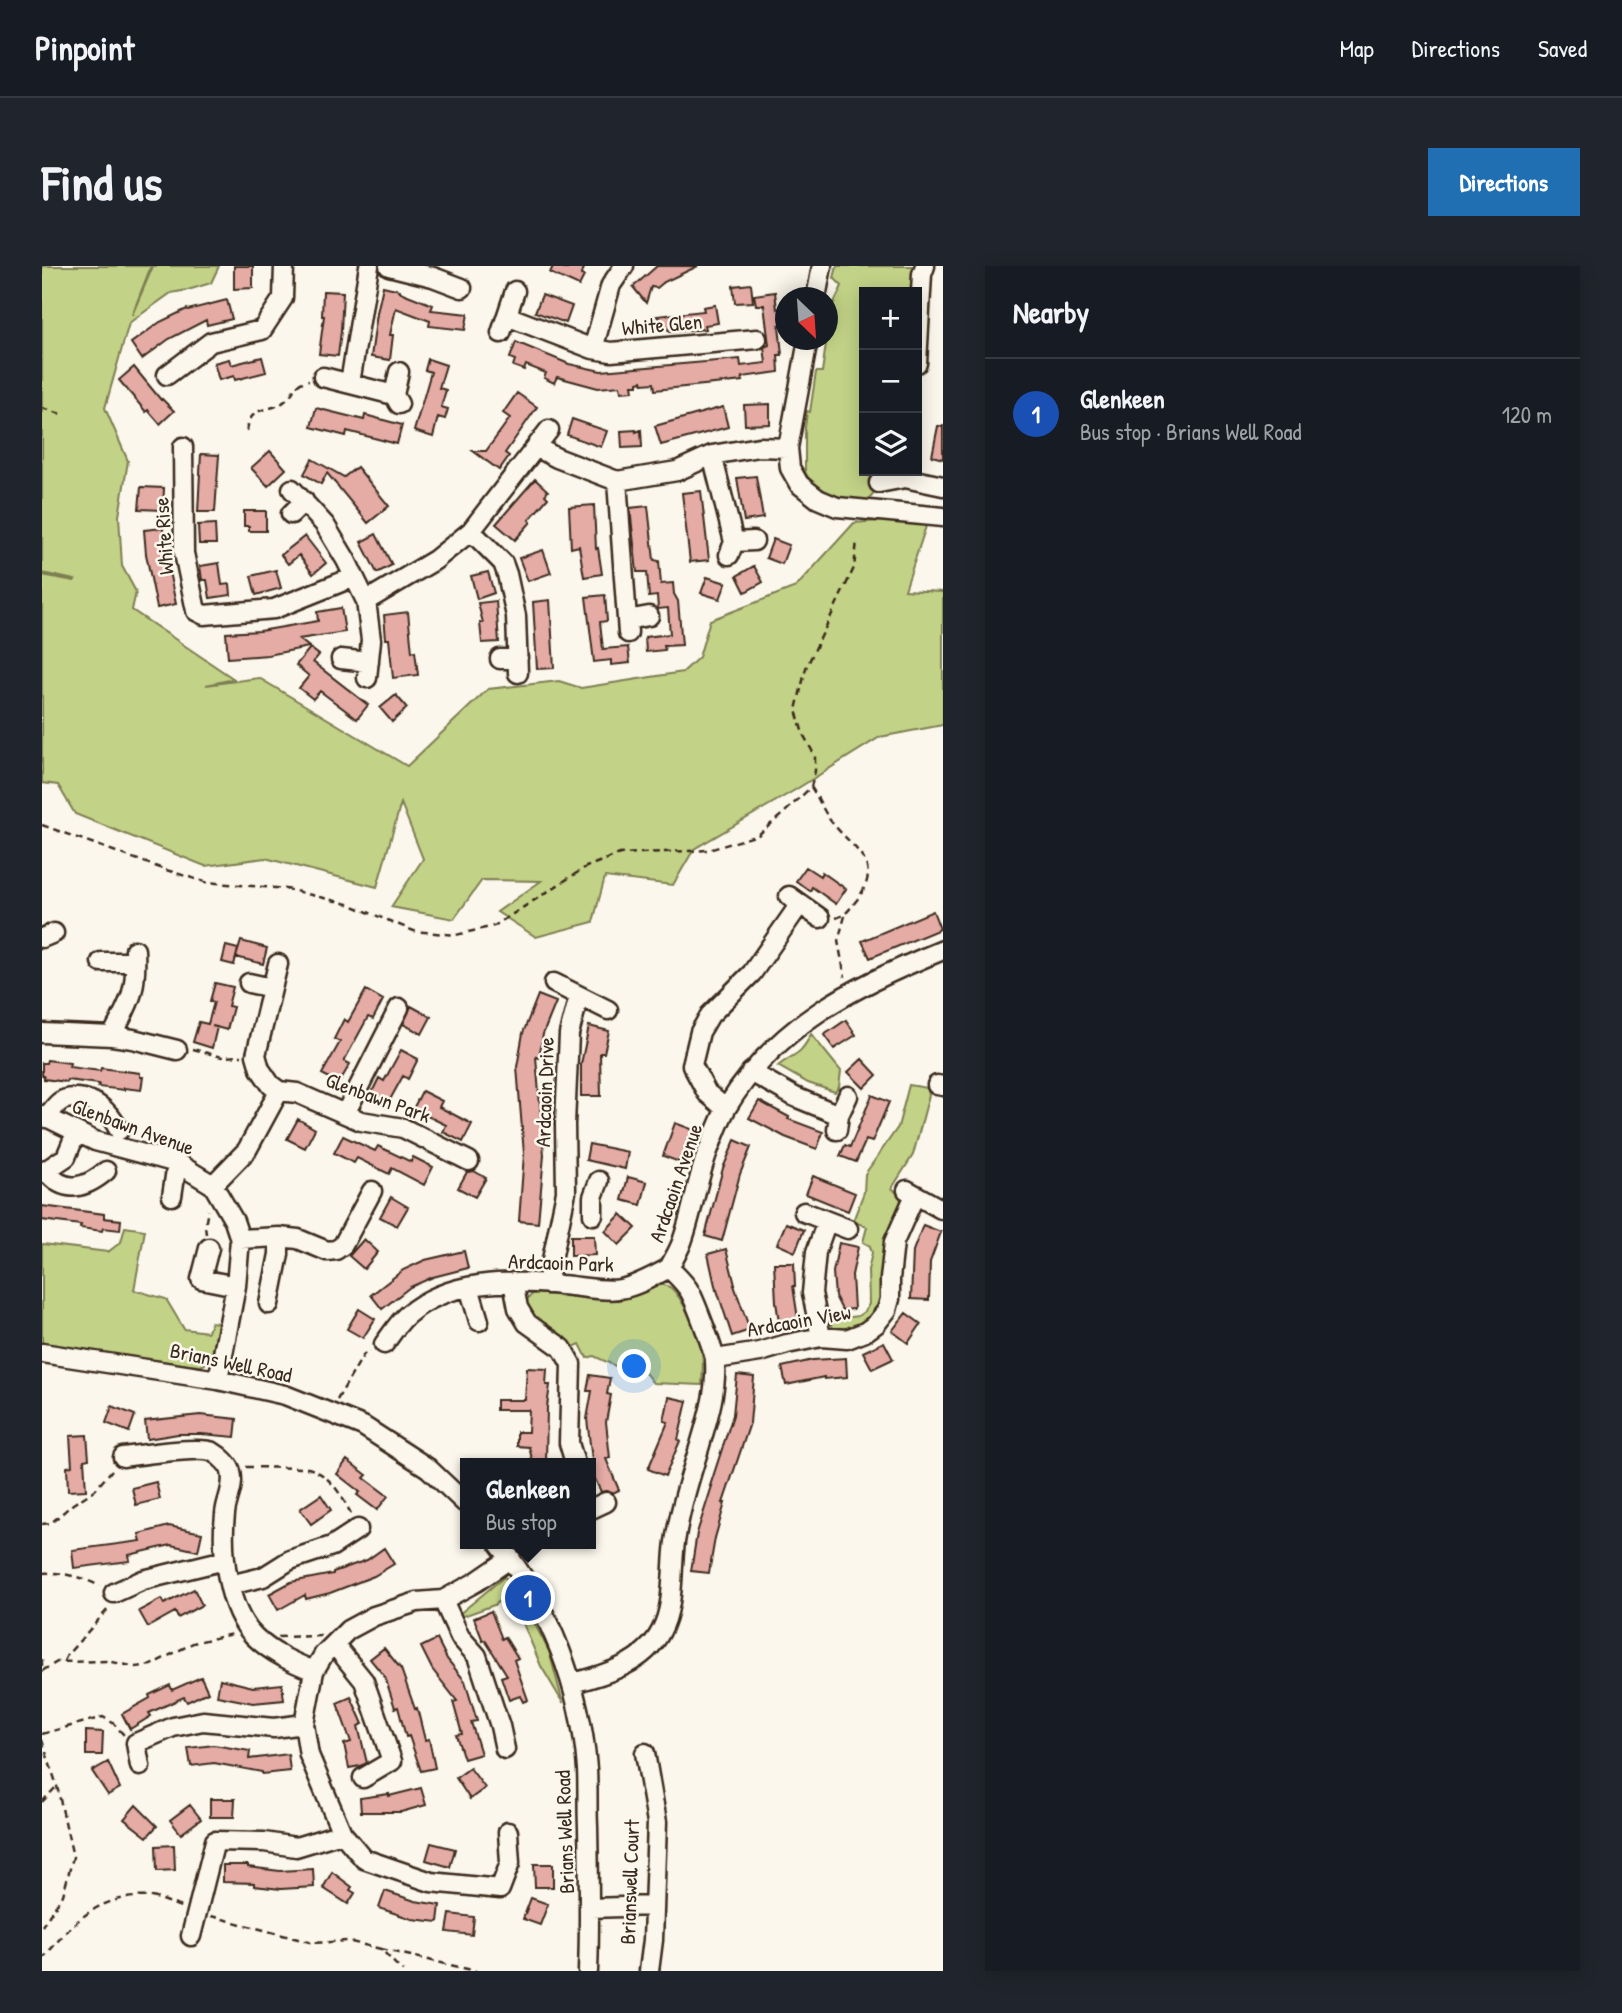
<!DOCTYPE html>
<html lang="en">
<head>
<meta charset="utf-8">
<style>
  :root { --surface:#171b24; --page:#20242c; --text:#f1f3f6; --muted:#9ea1a6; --line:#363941; --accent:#1f6fb2 }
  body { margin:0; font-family:"Patrick Hand",sans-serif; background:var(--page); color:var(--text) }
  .controls { position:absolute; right:21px; top:21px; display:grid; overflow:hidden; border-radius:0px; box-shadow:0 4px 18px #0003 }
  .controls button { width:63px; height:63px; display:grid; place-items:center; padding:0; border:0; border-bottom:2px solid var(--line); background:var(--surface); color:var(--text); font:35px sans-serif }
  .compass { position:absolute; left:733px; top:21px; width:63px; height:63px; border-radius:50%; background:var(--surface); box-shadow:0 4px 18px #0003; rotate:155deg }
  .you { position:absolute; left:593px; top:1101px; width:24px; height:24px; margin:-18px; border:5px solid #fff; border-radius:50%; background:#1a73e8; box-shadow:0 0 0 10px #1a73e833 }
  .badge { display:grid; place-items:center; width:46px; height:46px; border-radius:50%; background:var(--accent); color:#fff; font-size:23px; font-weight:700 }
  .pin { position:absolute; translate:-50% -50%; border:4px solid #fff; box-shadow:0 2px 7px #0006 }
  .popup { position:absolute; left:418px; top:1192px; width:136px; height:91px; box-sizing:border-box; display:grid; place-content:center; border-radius:0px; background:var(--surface); filter:drop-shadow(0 2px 5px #0005); font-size:23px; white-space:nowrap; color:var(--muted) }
  .popup b { font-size:26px; color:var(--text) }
  .popup::after { content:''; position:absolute; left:50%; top:100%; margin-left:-14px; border:14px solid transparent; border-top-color:var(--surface) }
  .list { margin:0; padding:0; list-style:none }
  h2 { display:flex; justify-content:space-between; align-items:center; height:91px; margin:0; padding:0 28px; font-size:30px }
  h2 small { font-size:23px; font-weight:400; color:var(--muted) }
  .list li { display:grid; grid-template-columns:46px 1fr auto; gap:21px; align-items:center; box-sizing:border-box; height:112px; padding:0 28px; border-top:2px solid var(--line) }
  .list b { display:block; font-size:26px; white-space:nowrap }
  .list p { margin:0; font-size:23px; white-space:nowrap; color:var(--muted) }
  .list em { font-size:23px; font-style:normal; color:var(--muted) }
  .icon { flex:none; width:38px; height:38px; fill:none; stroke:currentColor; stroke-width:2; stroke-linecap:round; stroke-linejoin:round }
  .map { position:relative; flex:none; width:901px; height:1705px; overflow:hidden; border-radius:0px }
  header { display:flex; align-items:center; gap:42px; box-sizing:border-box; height:98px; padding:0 35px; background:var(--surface); border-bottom:2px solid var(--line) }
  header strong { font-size:33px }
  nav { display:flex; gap:38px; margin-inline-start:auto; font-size:24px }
  .intro { display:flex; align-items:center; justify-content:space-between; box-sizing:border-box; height:168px; padding:0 42px }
  h1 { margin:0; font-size:49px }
  .button { padding:18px 32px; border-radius:0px; background:var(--accent); color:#fff; font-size:24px; font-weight:700 }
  main { display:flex; gap:42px; padding:0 42px }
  aside { flex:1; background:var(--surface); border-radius:0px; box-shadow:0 4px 18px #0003 }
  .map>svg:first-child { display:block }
  .green { fill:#c2d286; stroke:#7e7e52; stroke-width:2 }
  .building { fill:#e5aba5; stroke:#3b2a1e; stroke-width:2 }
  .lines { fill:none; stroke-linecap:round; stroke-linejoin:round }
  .minor-casing { stroke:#3b2a1e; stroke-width:23 }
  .path { stroke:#3b2a1e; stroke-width:2.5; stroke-dasharray:7 5; stroke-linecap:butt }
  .minor { stroke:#fbf7ec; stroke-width:18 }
  .labels { text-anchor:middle; stroke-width:5; stroke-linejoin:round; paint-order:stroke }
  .street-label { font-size:21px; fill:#3b2a1e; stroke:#fbf7ec }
</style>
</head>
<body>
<header>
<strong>Pinpoint</strong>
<nav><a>Map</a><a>Directions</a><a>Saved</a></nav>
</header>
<div class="intro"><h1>Find us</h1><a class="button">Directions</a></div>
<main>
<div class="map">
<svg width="901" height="1705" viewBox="0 0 901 1705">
  <rect width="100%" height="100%" fill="#fbf7ec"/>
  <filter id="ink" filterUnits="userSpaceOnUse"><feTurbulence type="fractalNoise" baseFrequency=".0143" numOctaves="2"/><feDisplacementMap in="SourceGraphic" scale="14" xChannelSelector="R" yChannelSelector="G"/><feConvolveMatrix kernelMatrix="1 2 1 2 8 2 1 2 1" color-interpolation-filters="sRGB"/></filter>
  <g filter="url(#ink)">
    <path class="green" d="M0,0H109L90,49L111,0H177L169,17L146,24L129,27L87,57L63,142L86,195L77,250L80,300L94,326L90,344L192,413L164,419L217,412L365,500L446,423L517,415L539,422L641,406L657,391L668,354L754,321L812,257L887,251L863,324L901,326V459L838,471L753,524L652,583L631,619L563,611L551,656L494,671L455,646L499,615L440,614L412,653L349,641L381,593L359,537L335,621L223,592L163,600L33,548L16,519L0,517V309L32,315L33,314L0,307Z
      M795,0H872L868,26H822V205H844L834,207V224L825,235C806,236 771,225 763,206V162L765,145L768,146L774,106H780L789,43L800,20L792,12Z
      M769,768L799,805L797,821L793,826L766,817L736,800C752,787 758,791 769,768Z
      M867,819L885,822L887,829L871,889L850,922L858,930L859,936L841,1032C831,1056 818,1062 793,1066L787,1054L816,1050L823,1045L827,1038L826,1004L830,987L828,980L821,976L825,961L811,955L822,926L823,908L856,861Z
      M83,961L103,964L92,1024L124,1033L142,1063L166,1066L169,1056L176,1057C174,1068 173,1096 159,1100C158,1100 148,1099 147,1099L0,1078V978L66,986L79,976Z
      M618,1018C621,1019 626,1020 629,1022C641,1032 655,1065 659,1081C662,1093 661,1106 660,1119L611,1117L604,1108L595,1103L582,1104L552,1090L545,1092L538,1078L527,1083C513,1073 465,1045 492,1027L567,1034L585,1032Z
      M462,1311L470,1315L507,1385L521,1437L499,1400L476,1345L463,1331L452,1339L421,1350L418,1356L416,1349Z"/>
    <path class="building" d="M192,0H211V22L192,23Z
      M511,0H518L525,3L526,0H543L539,9L542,10L537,20L508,7Z
      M615,0H656L622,16L615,22L609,21L604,37L591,21Z
      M709,18L711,36L693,37L691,20Z
      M341,20L358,24V26L391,39L389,44L426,48L423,64L387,60L388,55L354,42L348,69H351L348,94L329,91L335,47Z
      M281,25L301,26L299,65L296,90L277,88L282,50H280Z
      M733,26L735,43L742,42L744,56V59H737L740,89H736L737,106L700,111L701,115L613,124L612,117L601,118L600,115L596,116V119H590L591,125L579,126L578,120L556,122L515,111L512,117L502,112L504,107L484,99L482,104L471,100L473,94L468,92L474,76L527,98L559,105L698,93L699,100L724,97L722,81L727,79L722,39H714L712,29Z
      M500,29L530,40L524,57L493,46Z
      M185,34L190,53L165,59L164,54L127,73L100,93L89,77L118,56L145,43L146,44Z
      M673,39L676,57L663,59L664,63L628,66L615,50L662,45L661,41Z
      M220,91L224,106L193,114L192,110L177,114L172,97L187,93L189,99Z
      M386,93L404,99L397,122L404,124L399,141L406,143L403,153L396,151L391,171L372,165L389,106L383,104Z
      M92,101L119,134L120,133L132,145L118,158L106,144L104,146L77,114Z
      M475,127L495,141L463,187L467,190L457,204L431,185H444L468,152L461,147Z
      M728,138V158L703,159L702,139Z
      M681,141L686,161L619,179L613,160Z
      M274,142L322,154L323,149L360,159L355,178L305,165L304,170L269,161Z
      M530,153L565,165L559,181L525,169Z
      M896,160H901V193L890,190Z
      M594,164V166L599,164L600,181L580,182L579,165Z
      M228,185L244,203L226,220L209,202Z
      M159,188L177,189L173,246H156Z
      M270,193L302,211L315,201L347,240L326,257L285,207L279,218L262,208Z
      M714,210L721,252L702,255L695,212Z
      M493,213L506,225L503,229L506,232L487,254L489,256L473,274L454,258Z
      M99,221L122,222L121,244L97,243Z
      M659,225L667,294L648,296L640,227Z
      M552,239L554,283L556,282L560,308L542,311L537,280L529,282L527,241Z
      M606,240L612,294L617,295L619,318L631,317L632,328L636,335L640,379L622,380L623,384L604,386L603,371L628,368L626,342L616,343L615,330L607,331L605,306H595L588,242Z
      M202,245H224V265H207V260H202Z
      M173,258L174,278H157L156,259Z
      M121,262L124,301H126L134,338L115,342L104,288L102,264Z
      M334,268L350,299L335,307L319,276Z
      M263,270L284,297L271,308L257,289L246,298L239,289Z
      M731,273L747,279L740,298L724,292Z
      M501,284L509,307L486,315L477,292Z
      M177,297L180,319L188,318L189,329L168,332L165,314H160L158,300Z
      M712,300L721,316L703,326L695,310Z
      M234,304L239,322L214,329L209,310Z
      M446,306L452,327L435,333L429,310Z
      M665,311L684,317L678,333L659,327Z
      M563,329L565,355L558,356L561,383L586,381L588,397L569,399V394L552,396L544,331Z
      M508,334L512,402L495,403L491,336Z
      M454,335L457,376L440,377L438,357H441L436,337Z
      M299,342L303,366L257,373L267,381L226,389L186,392L184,367L218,365L276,355L275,346Z
      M366,346L370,386L373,385L376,409L351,412L347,373H344L342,349Z
      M268,382L277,389L271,396L326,439L315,453L278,425L271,433L257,422L267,410L254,399Z
      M354,429L365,442L350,456L338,442Z
      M764,601L778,610L780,606L804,623L794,638L770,621L768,625L754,615Z
      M891,645L898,663L828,692L820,675Z
      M199,675L225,682L221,698L194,691Z
      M184,680L196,683L192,699L180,696Z
      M173,717L191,721L186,740L191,741L185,764L170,760L175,761L170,782L151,776L157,756L166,758L172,736L168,735Z
      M324,724L341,734L331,753L326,751L302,795L308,798L297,817L280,808L298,776L292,773L302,753L306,756Z
      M496,729L514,736L501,768L497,792L494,791L502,889L496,957L477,955L482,888L475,801L481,767Z
      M369,740L389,751L380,768L361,758Z
      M804,754L814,769L792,783L782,769Z
      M547,760L567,765L562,787H558L559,830H539V798Z
      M359,784L376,793L366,813L361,810L344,841L327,832L337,812L342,815Z
      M820,793L835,809L822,822L806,806Z
      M5,794L28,797L27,801L58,805L59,802L98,807V811H101L99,824L82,822V824L56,821L57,818L25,814V816L2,813V810L0,809V797H4Z
      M380,825L400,835L397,841L430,858L421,876L401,866L404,859L371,843Z
      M830,829L847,836L830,876L824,874L814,896L798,890L803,879L808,881Z
      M717,835L747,851L746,853L781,866L775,883L743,871L707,852Z
      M256,853L273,863L263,882L245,873Z
      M633,857L652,864L640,897L621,890Z
      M301,870L333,885L336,880L369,896L371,891L391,901L382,919L350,902L347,908L315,892L312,897L292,887Z
      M693,874L709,881L698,908L680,975L663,970L681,902Z
      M547,878L586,886L583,903L544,894Z
      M432,905L444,912L433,931L416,922L425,906Z
      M771,910L813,927L806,945L764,928Z
      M586,911L605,916L599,939L580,934Z
      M349,931L366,941L355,960L338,951Z
      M0,940L62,948V952L79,954L78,964L61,962L60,965L38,962L39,959L0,954Z
      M579,948L594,962L577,979L563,965Z
      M744,957L762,964L753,986L735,978Z
      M881,959L899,966L888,996L887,1034L869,1033L871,985Z
      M529,970H552L553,989L529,990Z
      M322,973L336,986L322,1003L307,990Z
      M797,977L816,981L810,1009L812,1043L800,1044L793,1030L791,1006Z
      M684,983L693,1019H692L708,1064L690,1070L675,1024H674L666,988Z
      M422,985L426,1002L391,1011L368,1021L340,1043L329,1029L361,1004L383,994Z
      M732,997H752L753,1020H751L756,1053L737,1056L734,1036Z
      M317,1043L333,1053L321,1072L305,1063Z
      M864,1047L879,1058L866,1077L850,1065Z
      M842,1076L851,1093L830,1103L821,1086Z
      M804,1092L805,1111L782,1113V1111L744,1119L740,1101L771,1094Z
      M485,1102L505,1103L504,1119H508L505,1141L504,1197H491L487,1181L475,1180V1166H486L487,1144H454V1134H483Z
      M548,1109L568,1112L565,1128L569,1129L564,1156L568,1192L564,1193L577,1224L571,1227L564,1225L559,1226L552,1211L545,1153L550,1125H545Z
      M695,1109L712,1111L708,1157L681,1237H683L673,1272L667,1307L649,1305L655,1267L670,1220H668L691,1149Z
      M627,1131L645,1135L636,1174L638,1175L623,1210L606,1203L626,1156L622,1155Z
      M70,1140L93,1149L87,1166L64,1157Z
      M158,1149L195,1153L193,1171L159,1168H136L105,1173L103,1155Z
      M45,1169L47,1193L42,1194L44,1224L26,1225L25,1201L30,1200L28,1170Z
      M305,1194L325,1209L322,1212L346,1230L335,1244L315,1229L318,1226L295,1208Z
      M114,1216L118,1233L94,1239L90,1222Z
      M279,1229L289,1244L269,1258L258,1243Z
      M127,1260L160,1267L156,1285L129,1279L87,1289L88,1295L32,1302L30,1284L99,1275L97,1268Z
      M342,1282L352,1298L332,1310L288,1327L264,1333L263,1329L236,1344L227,1328L249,1316L291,1308V1306L325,1294Z
      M152,1323L160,1339L136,1352L133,1346L106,1361L97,1345L119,1333L122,1338Z
      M449,1345L460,1373L463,1371L476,1392L472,1394L486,1434L481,1436L478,1430L467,1434L459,1411L465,1409L443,1374L441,1375L432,1352Z
      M395,1373L405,1393L423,1415L435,1455L429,1456L439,1488L422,1493L414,1469L420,1468L411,1436L415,1435L390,1403L379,1381Z
      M342,1382L359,1403L373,1443L375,1442L383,1474L387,1473L393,1502L379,1505L367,1470L364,1471L356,1441L353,1442L343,1411L328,1393Z
      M159,1411L166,1426L145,1436L142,1431L107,1447L109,1450L88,1463L80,1448L108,1432L107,1429L128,1419L130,1424Z
      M178,1413L211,1421L240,1418L242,1434L211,1437L175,1430Z
      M309,1431L321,1458L316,1460L325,1497L318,1500L307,1502L302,1478L309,1476L295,1437Z
      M44,1465L61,1466L60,1489H44Z
      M172,1479L208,1485L207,1493L246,1488L248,1505L220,1508V1506L172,1497L149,1500L146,1482Z
      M66,1496L78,1522L66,1529L50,1505Z
      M428,1502L443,1522L428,1533L414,1512Z
      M379,1522L384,1539L359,1546H319L318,1532L347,1528V1530Z
      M168,1533H193L192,1551H168Z
      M94,1539L115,1560L105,1571L82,1553Z
      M148,1539L159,1553L139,1568L128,1554Z
      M389,1577L413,1583L408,1601L384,1594Z
      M132,1579L133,1604L115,1605L114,1580Z
      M492,1598H511V1621H493Z
      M181,1599H206V1601L238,1605L271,1603L272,1621L239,1623L212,1620V1617L181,1616Z
      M290,1606L310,1621L308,1624L313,1627L306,1638L281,1622Z
      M343,1625L373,1635L398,1639L396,1656L370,1653L337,1642Z
      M489,1632L506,1638L498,1659L481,1653Z
      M408,1648L432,1651L430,1669L405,1666Z"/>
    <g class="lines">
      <g class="minor-casing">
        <path id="minor" d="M347,0L391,11L420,22
          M774,32L780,0
          M465,50L551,83L569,86L715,73
          M459,67L473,25
          M766,74L746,182L748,202L757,218L776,233L795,241L901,251
          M551,83L569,19L582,0
          M875,97L880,8L883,0
          M125,109L169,76L220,64L241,32L242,0
          M281,111L352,129
          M308,117L327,0
          M357,138L352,129L357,106
          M141,181L142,287L154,345L162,349L232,343L312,311
          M494,181L515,192L575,215L635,205L670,189L717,181L746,182
          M670,189L692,276
          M575,215L586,367
          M837,217L863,212L901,220
          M250,223L283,259L304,294L324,335L329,374L325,412
          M249,248L262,235
          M429,265L461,297L465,308L474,350L476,407
          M687,289L692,276L712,275
          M324,335L393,294L429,265L507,164
          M585,354L607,350
          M299,393L327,396
          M458,393L476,392
          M747,630L778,652
          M0,672L12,667
          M59,696H93
          M236,698L214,789L218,803L229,819L237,825L255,827L319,855L361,862L427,895
          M207,717L230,722
          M512,717L566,744
          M0,767L70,770L91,773L135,784
          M70,770C89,734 95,725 93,684
          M709,806L753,831L797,849
          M895,819L901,820
          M684,843L665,827L650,799L658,766L668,749L710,707L758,638
          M303,848L357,742
          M0,849L53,875L135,897L171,919L192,955L198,973L194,1020L176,1114
          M4,852C9,846 13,839 19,835C24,832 29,832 35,832C56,833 68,847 77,864
          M795,864L797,849L806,830
          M4,905C23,929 44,922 64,905
          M0,907L24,891L34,867
          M171,919L205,884L237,825
          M865,924L899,943
          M130,930L135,897
          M762,946L806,963
          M551,949V931L557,915
          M198,973L237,971L256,973L285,985L294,984L301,979L330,925
          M167,982L159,1013L194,1020
          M627,1002C632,992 638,983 641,973C651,944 655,914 666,885C672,871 677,855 685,841C735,758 814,719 901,684
          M471,1016L476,1042L485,1057L520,1082L529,1098L527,1177L533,1197
          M505,1018L524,926L523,858L527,768L537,730
          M427,1021L437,1055
          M227,1038L237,988V971
          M779,1071L770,1027L774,986L785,955
          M342,1078C349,1069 356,1057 365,1049C407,1013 468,1014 519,1019C536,1020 562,1026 578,1023C595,1020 612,1010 627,1002
          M0,1087L176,1114L243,1129L321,1160L386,1202L423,1237
          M674,1093L718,1086L745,1078L779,1071L805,1073L823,1066L834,1058L845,1044L848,1033V1013L852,976L873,929
          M81,1191C97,1189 159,1180 171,1186C178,1190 188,1199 189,1206C193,1221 184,1234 183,1248C179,1284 185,1343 212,1370C229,1387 250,1396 272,1405
          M549,1243L564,1236
          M457,1278C508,1341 539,1422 545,1503C546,1522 545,1542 546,1561C547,1609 548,1657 546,1705
          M188,1319L221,1311L248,1294L290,1280L316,1263
          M72,1327L101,1314L183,1294
          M401,1334L418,1371L435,1390L458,1460L463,1483
          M292,1378L322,1415L350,1495L321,1512
          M530,1417C563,1409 603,1397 619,1365C633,1339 629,1304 633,1276C638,1243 648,1211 658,1179C666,1152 675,1124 673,1095C673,1087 653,1035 648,1026C643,1017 634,1009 627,1002
          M603,1487L615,1556L611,1674L607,1705
          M98,1500L94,1477L131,1461L161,1455L232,1462L262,1458
          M466,1566L468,1597L458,1623L389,1616L322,1593L300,1567L267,1489L262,1458L272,1405L282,1388L306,1364L332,1350L375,1336L401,1334L434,1316L469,1292
          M548,1642L612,1640
          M149,1670L173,1575L222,1576L254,1581L300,1567"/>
      </g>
      <path class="path" d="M0,142L22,149
        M205,165C208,137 228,148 243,135C254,126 250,118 267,114
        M769,521C776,531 781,544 788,554C810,583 844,597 814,635C807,644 804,649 794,652
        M0,559L121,603L163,616L245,623L306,638L372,665L414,669L452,660L544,601L578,588L667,584L716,569L743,546L769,521L773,505V490L761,468L754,444L764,402L812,302L815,275
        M803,650L796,675L803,711
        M151,783L180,791L200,790
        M164,968L163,960L166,944
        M295,1134L322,1088L328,1085
        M204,1201L266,1202C289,1209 300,1230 310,1250
        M0,1258L9,1257L31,1238L53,1224L70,1204
        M0,1307C21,1306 39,1311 58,1320
        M236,1371L279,1370
        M0,1393V1401
        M22,1395L25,1389L67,1342
        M0,1405L15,1396L65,1395L94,1401L109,1399L151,1377L190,1368
        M0,1468L61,1451L71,1457L82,1469
        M0,1474L15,1520L31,1591L21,1629L0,1660
        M0,1536L15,1520
        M169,1650L271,1677L305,1675L339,1683L359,1704L362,1705
        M339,1683L434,1705
        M0,1694C30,1657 55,1628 108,1631C118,1632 130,1638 139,1641"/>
      <use href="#minor" class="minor"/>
    </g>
  </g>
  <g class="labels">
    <g class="street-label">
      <text transform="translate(620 59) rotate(-5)" y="7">White Glen</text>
      <text transform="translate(122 270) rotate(-94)" y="7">White Rise</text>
      <text transform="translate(503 826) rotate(-88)" y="7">Ardcaoin Drive</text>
      <text transform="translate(336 832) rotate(20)" y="7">Glenbawn Park</text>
      <text transform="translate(91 861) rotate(20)" y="7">Glenbawn Avenue</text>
      <text transform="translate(634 917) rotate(-71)" y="7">Ardcaoin Avenue</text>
      <text transform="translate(519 997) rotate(2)" y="7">Ardcaoin Park</text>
      <text transform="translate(757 1055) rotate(-10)" y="7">Ardcaoin View</text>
      <text transform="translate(189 1097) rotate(12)" y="7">Brians Well Road</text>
      <text transform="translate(523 1566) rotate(-92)" y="7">Brians Well Road</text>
      <text transform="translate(588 1616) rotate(-88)" y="7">Brianswell Court</text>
    </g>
  </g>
</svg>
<div class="controls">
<button>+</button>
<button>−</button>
<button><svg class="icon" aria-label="layers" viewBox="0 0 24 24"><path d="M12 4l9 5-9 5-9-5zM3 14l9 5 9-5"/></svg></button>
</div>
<svg class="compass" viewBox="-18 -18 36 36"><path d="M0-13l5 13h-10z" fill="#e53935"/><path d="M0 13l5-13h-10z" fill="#9ea1a6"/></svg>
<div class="you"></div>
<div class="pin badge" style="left:486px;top:1332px;background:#1a4fb4">1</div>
<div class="popup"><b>Glenkeen</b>Bus stop</div>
</div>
<aside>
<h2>Nearby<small></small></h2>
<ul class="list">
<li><span class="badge" style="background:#1a4fb4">1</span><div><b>Glenkeen</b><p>Bus stop · Brians Well Road</p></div><em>120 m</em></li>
</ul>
</aside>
</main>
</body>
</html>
